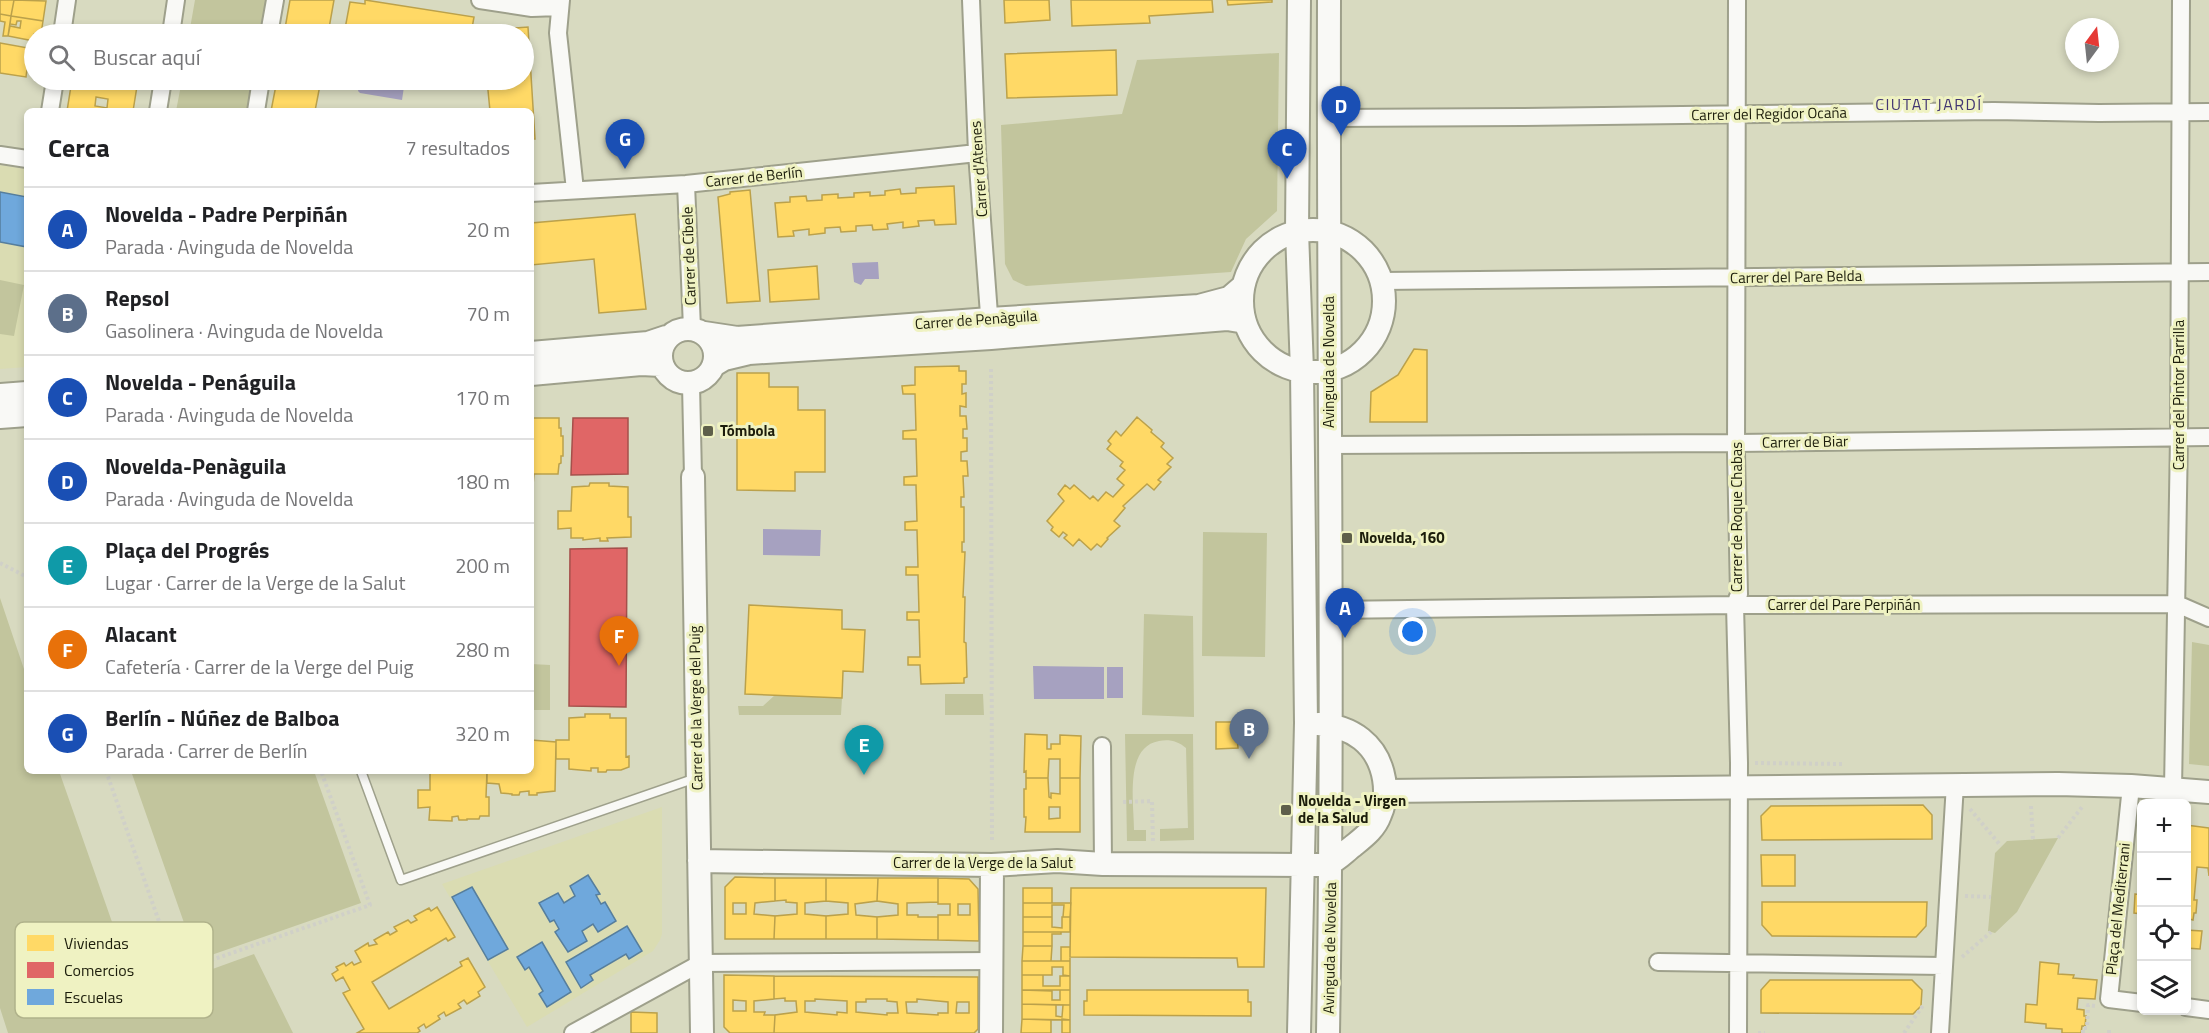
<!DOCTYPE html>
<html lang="es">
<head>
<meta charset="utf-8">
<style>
  :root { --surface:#fff; --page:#f2f2f2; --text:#202124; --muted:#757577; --line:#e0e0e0; --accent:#5e5f4a }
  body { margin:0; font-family:"Titillium Web",sans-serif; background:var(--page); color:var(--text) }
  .controls { position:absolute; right:18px; bottom:18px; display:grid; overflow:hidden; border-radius:9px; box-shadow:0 3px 9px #0003 }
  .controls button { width:54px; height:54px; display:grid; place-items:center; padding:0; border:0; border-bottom:2px solid var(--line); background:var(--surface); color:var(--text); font:30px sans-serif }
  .compass { position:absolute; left:2065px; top:18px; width:54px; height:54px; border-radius:50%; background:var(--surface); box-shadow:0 3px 9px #0003; rotate:15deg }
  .you { position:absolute; left:1413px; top:632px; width:21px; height:21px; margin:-15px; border:4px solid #fff; border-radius:50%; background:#1a73e8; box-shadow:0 0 0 9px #1a73e833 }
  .badge { display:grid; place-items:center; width:39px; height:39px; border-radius:50%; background:var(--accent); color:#fff; font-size:20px; font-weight:700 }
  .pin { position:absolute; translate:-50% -50px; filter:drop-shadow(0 2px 3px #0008) }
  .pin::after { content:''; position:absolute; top:32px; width:21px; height:18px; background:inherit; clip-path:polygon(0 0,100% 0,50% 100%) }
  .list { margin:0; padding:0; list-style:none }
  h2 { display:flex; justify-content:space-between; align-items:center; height:78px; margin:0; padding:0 24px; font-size:26px }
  h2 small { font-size:20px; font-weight:400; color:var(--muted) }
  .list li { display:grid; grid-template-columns:39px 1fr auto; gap:18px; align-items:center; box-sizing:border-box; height:84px; padding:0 24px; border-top:2px solid var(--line) }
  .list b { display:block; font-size:22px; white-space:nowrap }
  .list p { margin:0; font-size:20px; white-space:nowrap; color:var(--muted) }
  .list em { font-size:20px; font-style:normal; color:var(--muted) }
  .icon { flex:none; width:33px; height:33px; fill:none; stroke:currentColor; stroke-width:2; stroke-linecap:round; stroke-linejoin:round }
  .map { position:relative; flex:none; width:2209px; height:1033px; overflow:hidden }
  .search { position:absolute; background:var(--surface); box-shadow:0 3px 9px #0003; left:24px; top:24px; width:510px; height:66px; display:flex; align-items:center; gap:15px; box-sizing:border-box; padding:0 21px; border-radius:33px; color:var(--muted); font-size:22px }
  .panel { position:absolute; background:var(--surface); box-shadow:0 3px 9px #0003; left:24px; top:108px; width:510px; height:666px; border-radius:9px }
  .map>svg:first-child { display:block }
  .built { fill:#dadcb2 }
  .green { fill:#c2c59d }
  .water { fill:#a6a1c0 }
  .homes { fill:#ffd966; stroke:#bba14b; stroke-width:1.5; fill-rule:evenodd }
  .shops { fill:#e06666; stroke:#a5504b; stroke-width:1.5 }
  .schools { fill:#6fa8dc; stroke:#567e9d; stroke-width:1.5 }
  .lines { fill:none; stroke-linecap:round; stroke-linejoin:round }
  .lane-casing { stroke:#9ea08b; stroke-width:11 }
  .street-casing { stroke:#9ea08b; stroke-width:20 }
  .secondary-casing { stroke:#9ea08b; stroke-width:26 }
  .path { stroke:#d0d0c8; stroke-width:4; stroke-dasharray:3 3; stroke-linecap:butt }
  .lane { stroke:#f9f9f6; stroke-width:8 }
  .street { stroke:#f9f9f6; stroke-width:16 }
  .secondary { stroke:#f9f9f6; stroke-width:22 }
  .poi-dot { fill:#5e5f4a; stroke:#eff2c2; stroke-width:2 }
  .labels { text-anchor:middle; stroke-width:6; stroke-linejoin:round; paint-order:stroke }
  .street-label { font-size:15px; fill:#1c1d0b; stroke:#eff2c2 }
  .poi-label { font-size:15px; font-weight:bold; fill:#1c1d0b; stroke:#eff2c2; text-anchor:start }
  .neighbourhood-label { font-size:16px; letter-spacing:1.5px; fill:#433773; stroke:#eff2c2 }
  .key { fill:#eff2c2; stroke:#b0b28b; stroke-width:1.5 }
  .key-label { font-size:16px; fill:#1c1d0b }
</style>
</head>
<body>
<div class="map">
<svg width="2209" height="1033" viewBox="0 0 2209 1033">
  <rect width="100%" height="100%" fill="#d8dac0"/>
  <path class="built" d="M0,165L27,169V367L0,369Z
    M662,807V934L660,940L653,951L527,1027L442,884Z"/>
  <path class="green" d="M195,0H266L261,34H189Z
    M1279,53L1277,211L1246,239L1231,272L1026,286L1013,280L1005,264L1001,125L1122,114L1137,60Z
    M182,80H253L248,111H176Z
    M0,280L24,285L14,336L0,334Z
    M1203,532L1267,533L1265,657L1202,656Z
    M0,598L27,678V771H59L138,996L254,954L293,1033H8L0,1008Z
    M1144,614L1193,616L1194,717L1142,715Z
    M2192,642L2209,645V766L2189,764Z
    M531,664L550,665V710H531Z
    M945,694H983L984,715H945Z
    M775,695L842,698L841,715H739L738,706H763Z
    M1125,734H1193L1194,840L1160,841V829L1188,828L1186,748C1178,741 1169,739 1159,741C1124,747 1134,803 1134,830H1146V841H1127Z
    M131,771H314L361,903L197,960Z
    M2058,838L2017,912L1995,933L1988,931L1995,853L2007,841Z"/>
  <path class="water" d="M360,80H405L402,100L360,93L358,91Z
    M878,262L879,279H865L861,285L854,282L852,263Z
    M763,529L821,530L820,556L763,555Z
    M1033,666L1104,667V699H1034Z
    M1107,667H1123V698H1107Z"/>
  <path class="homes" d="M0,0H14L11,16L0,14Z
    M14,0L46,1L43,21L11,16Z
    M290,0H334L328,34H284Z
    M365,0L474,17L471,34H344L350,2L365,4Z
    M1004,0H1049L1050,20L1005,23Z
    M1071,0H1212L1213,12L1149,16L1150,23L1072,26Z
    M1227,0H1272V2L1228,5Z
    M0,14L11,16L8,36H3L5,22L0,21Z
    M11,16L43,21L41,34H34V41L8,36L10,26L20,28L21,21H17L16,25L10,24Z
    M528,27L535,139H531V111H490L487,80H524V34H489V30Z
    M0,43L34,49L33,70L27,69L26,77L0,73Z
    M1116,50L1117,95L1007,98L1005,54Z
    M72,80H99L98,87L110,88L111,80H138L133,111H67ZM96,97L108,99L107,108L95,106Z
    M277,80H321L315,111H271Z
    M954,186L956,224L935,225L934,220L918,221L919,226L903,228V222L887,224L888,229L873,230L872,225L856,226V231L841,232L840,227L825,228V233L809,235V229L793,231L794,236L778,237L775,203L790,202V197L806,196L807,201L822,200V195L838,194V198L854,197V193L870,192V196L885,195V191L900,189L901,194L916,193V188Z
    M750,190L760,301L727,303L718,197L730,194V192Z
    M635,214L646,309L599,313L594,259L531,265V223Z
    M817,266L819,299L770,302L768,270Z
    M1414,349L1427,350V422H1370L1371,392L1398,375Z
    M959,366V371H966V384H962V394L966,393V407L960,406V416H966L967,429H963V438H967V451L961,452V461H967L968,476H963L964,497H961V507H964V542H962V552H965L963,597H965L964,642L966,643L967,677L964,678V683L921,684L920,665H908V657H920L919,620H907V612H919L918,575H906V567H918L917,530H905V522L917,521L916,485H904V477L917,476L916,439H903V431L916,430L915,394H903L902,386L915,385V367Z
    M737,373H769V387H798V410H825V472H795V491L737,490Z
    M1137,417L1152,430L1151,432L1164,443L1161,447L1173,458L1167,464L1171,467L1158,480L1161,482L1154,490L1147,484L1123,506L1125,508L1114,521L1120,526L1107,538L1108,539L1101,547L1097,544L1091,550L1079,539L1073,546L1064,538L1067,535L1063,532L1059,537L1051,530L1053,527L1047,521L1064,501L1058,494L1065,485L1070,489L1074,485L1090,499L1093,496L1098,501L1106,492L1113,497L1124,485L1117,479L1125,470L1120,466L1123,462L1107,449L1111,444L1108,441L1116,431L1121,436Z
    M531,418H559V428H561V436H563V456H561V463L559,464L558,474H534L533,485H531Z
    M590,483H609V486L628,487V517H631V537L607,538L608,541H600V538L583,540V538H571V528L558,529V511H571L572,487L589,486Z
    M749,605L842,610V629L865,630L863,672L843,671L842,698L745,694Z
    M585,714H610V718H626V757L629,756V767L621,770H607L606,772H598V768H591V771L569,769V759H556V740H569V718L585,717Z
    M1216,722H1245V737H1237L1238,748L1216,749Z
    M1025,734L1047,735V749H1051V744H1060V735L1081,736L1080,778H1060V759H1049L1048,778H1026V771L1024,772Z
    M531,740L556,742L555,791L537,793V795H529V791L520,792L519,795H512V794L501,793L499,784L487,783V771H531Z
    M430,771H487L486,797H489V816H480L479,819H467V820H459L458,816L452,817V821L429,820L430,807L418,808V790H430Z
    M1026,778H1048L1049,797L1051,798V793L1060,794V778H1080V832H1025L1026,817H1024V789H1026ZM1049,807H1060V818L1049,819Z
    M1923,805L1932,815V839L1762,840L1761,816L1771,806Z
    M2186,825L2209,828V876L2208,868L2197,867L2194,900H2197L2196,913H2194L2193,920L2186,918Z
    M1761,855H1795V886H1762Z
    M735,877L775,878V901L755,903L754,914L775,916L774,939H725V887ZM733,903H746V914H733Z
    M775,878H826V901L805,903V914L826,916V939H774L775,916L797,914V903L786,902V900L775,901Z
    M826,878H878L877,901L855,904L856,915L877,917V939H826V916L848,914V903L826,901Z
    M878,878H938V902L907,903V915H918V917H938V940L877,939V917L898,915V904L877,901Z
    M938,878L969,879L978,889L979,941L938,940V915H950V904H938ZM958,904H970V915H958Z
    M1023,888H1052V903H1023Z
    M1071,888H1266L1264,967H1238L1237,958L1070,957Z
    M2135,894L2142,895V914L2134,913Z
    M1762,902H1927L1926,926L1916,937L1772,936L1762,925Z
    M1023,903H1071L1070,917H1063L1064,905H1052V917H1023Z
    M437,907L455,937L448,941L446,938L372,982L389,1009L462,966L460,962L468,958L485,987L478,992L480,996L467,1004L464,1000L458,1004L461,1008L446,1016L444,1012L438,1016L440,1019L426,1028L424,1024L418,1028L420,1031L417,1033H357L364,1029L343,993L350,990L343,977L336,981L332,974L338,970L336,967L344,963L346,966L352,962L354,965L361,962L355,951L368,943L369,946L377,944L374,940L388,932L390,935L397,931L394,927L408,920L411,923L417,920L414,916L429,908L431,911Z
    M1023,917H1052V927L1062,928V917H1070V932H1023Z
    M2186,930L2202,931L2200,949L2186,948Z
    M1023,932H1061V934H1052V946H1023Z
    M1023,946H1052L1051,961H1022Z
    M1061,947H1070V961H1061Z
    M1022,961H1070V976L1063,975V967H1052V975H1022Z
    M2040,962L2059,964L2058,974L2074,975L2073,978L2097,980L2095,999L2078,998L2077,1009L2084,1010V1016H2086L2085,1026H2082L2081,1033H2062V1029L2046,1028V1024L2025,1022L2026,1004L2037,1005Z
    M724,975L774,976V999L754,1001V1012H765L764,1015H775L774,1033H730L724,1027ZM733,1000L746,1001V1011H733Z
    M1022,975H1043V986H1060V976H1070V990H1022Z
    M774,976L978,977V1029L974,1033H774L775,1015L797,1012L796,1001H785V998L774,999ZM815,999L847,1001V1013L837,1012V1015L805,1012V1001H815ZM866,999H887V1001L897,1002L898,1013H887V1015L856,1012V1002H866ZM917,999L948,1002V1013H938V1015L907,1013L906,1002H917ZM957,1002H969V1013H956Z
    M1770,980H1912L1922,990L1921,1006L1913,1014L1761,1013V990Z
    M1022,990L1052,991V1000H1060V990H1070V1005L1022,1004Z
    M1087,990H1248V1002H1251V1016L1084,1015V1001H1087Z
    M1022,1004L1056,1005V1016L1062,1017L1063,1005H1070V1020L1022,1019Z
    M631,1012L657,1013V1033H631Z
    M1022,1019L1051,1020V1033H1021Z
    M1062,1019L1070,1020V1033H1062Z"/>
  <path class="shops" d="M573,418H628V474L571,475Z
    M627,548L626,707L569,706L570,549Z"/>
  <path class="schools" d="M0,192L27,197V247L0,242Z
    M588,875L600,894L596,895L601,904L605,902L616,921L598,932L593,924L582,931L587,941L568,952L555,932L559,929L554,920L550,922L539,903L558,893L564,903L575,896L570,886Z
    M472,887L508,949L488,960L452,897Z
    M627,926L642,951L629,959L626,954L590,975L593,980L581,988L566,962Z
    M542,942L571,992L547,1007L539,994L543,991L529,967L525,970L517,957Z"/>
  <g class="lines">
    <g class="lane-casing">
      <path id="lane" d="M361,771L401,880L696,778"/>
    </g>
    <g class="street-casing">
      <path id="street" d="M480,0L532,8L559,7
        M561,0L558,33L575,190
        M971,0L977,153L990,328
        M1737,0L1736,453L1739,594L1735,605L1739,763L1738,1033
        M62,34L67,0
        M171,34L176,0
        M269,34L275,0
        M50,111L55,80
        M158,111L163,80
        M256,111L261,80
        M1328,118L1522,117L1994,111L2099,113L2209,112
        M0,155L27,159
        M686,184L692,328
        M531,193L686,184L977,153
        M1382,281L2209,272
        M691,384L693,477
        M1329,445L1736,443L2209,437
        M1331,610L1735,605L2177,604L2209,618
        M1102,746L1103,864
        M2131,786L2109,999L2142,1003
        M2173,789L2179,437L2181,0
        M1658,962L1944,966
        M2186,1007L2209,1010
        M573,1033L701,963L992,961
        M1940,1033L1955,784"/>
    </g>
    <g class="secondary-casing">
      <path id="secondary" d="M1299,0L1297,231L1302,371L1306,723L1299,1033
        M1242 301a71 71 0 1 1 142 0a71 71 0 1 1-142 0Z
        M661 356a27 27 0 1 1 54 0a27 27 0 1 1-54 0Z
        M704,333L737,338L990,319L1199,306L1229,298L1243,286
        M531,353L648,343L666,337
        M714,365L724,359L749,353L991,338L1227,319L1245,322
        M531,374L641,364L661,365
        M0,395L27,393
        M0,417L27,415
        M693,477L702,1033
        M1386,791L2058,784L2131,786L2209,792
        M699,861L992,865L1057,861L1103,864L1302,865C1311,865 1322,866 1330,863C1338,860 1346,851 1353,846C1364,837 1375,829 1380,815C1385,804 1386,791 1384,779C1378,744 1352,726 1318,724
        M991,1033L992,865
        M1328,1033C1334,689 1328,344 1329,0"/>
    </g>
    <path class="path" d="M991,369L992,842
      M0,563L27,577
      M1755,763L1843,764
      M106,771L180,981
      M1123,802L1152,801L1153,843
      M2031,806L2033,840
      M1970,809L2001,846
      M2058,838L2082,807
      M1965,896L1991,897
      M1962,957L1991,932
      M177,972L370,905L321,771
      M1758,1033H1765
      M1904,1033L1924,1004
      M2083,1033V1028H2087L2088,1005L2095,1006
      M2109,1033V1030"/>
    <use href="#lane" class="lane"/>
    <use href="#street" class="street"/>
    <use href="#secondary" class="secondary"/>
  </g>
  <g class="poi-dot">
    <rect x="702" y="425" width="12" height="12" rx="3"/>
    <rect x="1341" y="532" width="12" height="12" rx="3"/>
    <rect x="1280" y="804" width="12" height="12" rx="3"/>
  </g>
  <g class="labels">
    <g class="street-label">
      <text transform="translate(1769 114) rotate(-1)" y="5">Carrer del Regidor Ocaña</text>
      <text transform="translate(979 169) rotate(-94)" y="5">Carrer d'Atenes</text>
      <text transform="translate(754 177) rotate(-6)" y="5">Carrer de Berlín</text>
      <text transform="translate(689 256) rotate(-92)" y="5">Carrer de Cíbele</text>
      <text transform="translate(1796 277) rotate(-1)" y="5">Carrer del Pare Belda</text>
      <text transform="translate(976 320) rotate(-4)" y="5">Carrer de Penàguila</text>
      <text transform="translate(1329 362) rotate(-90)" y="5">Avinguda de Novelda</text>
      <text transform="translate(2179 395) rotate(-90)" y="5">Carrer del Pintor Parrilla</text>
      <text transform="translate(1805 442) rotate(-1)" y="5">Carrer de Biar</text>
      <text transform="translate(1737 517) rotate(-90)" y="5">Carrer de Roque Chabas</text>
      <text x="1844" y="610">Carrer del Pare Perpiñán</text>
      <text transform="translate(696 708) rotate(-91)" y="5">Carrer de la Verge del Puig</text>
      <text x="983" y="868">Carrer de la Verge de la Salut</text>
      <text transform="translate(2118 909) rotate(-84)" y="5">Plaça del Mediterrani</text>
      <text transform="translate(1330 948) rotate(-89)" y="5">Avinguda de Novelda</text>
    </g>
    <g class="poi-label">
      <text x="720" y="436">Tómbola</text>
      <text x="1359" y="543">Novelda, 160</text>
      <text x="1298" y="806">Novelda - Virgen<tspan x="1298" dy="17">de la Salud</tspan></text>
    </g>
    <g class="neighbourhood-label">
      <text x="1929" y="110">CIUTAT JARDÍ</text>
    </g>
  </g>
  <rect x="15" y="922" width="198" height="96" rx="9" class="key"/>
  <rect x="27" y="935" width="27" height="16" fill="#ffd966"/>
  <rect x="27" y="962" width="27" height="16" fill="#e06666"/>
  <rect x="27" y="989" width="27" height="16" fill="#6fa8dc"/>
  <g class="key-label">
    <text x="64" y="949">Viviendas</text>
    <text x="64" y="976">Comercios</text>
    <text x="64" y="1003">Escuelas</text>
  </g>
</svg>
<div class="controls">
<button>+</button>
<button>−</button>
<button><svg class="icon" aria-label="locate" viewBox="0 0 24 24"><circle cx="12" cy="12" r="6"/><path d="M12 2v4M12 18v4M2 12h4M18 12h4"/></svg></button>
<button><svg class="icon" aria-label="layers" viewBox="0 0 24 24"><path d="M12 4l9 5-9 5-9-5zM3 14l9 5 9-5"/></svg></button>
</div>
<svg class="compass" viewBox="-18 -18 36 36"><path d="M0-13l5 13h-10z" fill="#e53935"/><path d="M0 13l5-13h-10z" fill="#757577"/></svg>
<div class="you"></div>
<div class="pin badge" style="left:1345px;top:638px;background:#1a4fb4">A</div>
<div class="pin badge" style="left:1249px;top:759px;background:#5c6f8a">B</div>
<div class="pin badge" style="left:1287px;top:179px;background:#1a4fb4">C</div>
<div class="pin badge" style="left:1341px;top:136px;background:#1a4fb4">D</div>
<div class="pin badge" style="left:864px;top:775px;background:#0f9aa8">E</div>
<div class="pin badge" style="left:619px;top:666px;background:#e8710a">F</div>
<div class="pin badge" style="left:625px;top:169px;background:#1a4fb4">G</div>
<div class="search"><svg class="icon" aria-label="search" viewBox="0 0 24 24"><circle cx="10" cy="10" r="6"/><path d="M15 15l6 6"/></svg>Buscar aquí</div>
<section class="panel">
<h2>Cerca<small>7 resultados</small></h2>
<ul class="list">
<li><span class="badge" style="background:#1a4fb4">A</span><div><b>Novelda - Padre Perpiñán</b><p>Parada · Avinguda de Novelda</p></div><em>20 m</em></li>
<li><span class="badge" style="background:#5c6f8a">B</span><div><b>Repsol</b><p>Gasolinera · Avinguda de Novelda</p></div><em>70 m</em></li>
<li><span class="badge" style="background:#1a4fb4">C</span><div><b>Novelda - Penáguila</b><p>Parada · Avinguda de Novelda</p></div><em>170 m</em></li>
<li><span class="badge" style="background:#1a4fb4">D</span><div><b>Novelda-Penàguila</b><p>Parada · Avinguda de Novelda</p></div><em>180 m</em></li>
<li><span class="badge" style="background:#0f9aa8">E</span><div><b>Plaça del Progrés</b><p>Lugar · Carrer de la Verge de la Salut</p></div><em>200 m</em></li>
<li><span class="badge" style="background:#e8710a">F</span><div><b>Alacant</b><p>Cafetería · Carrer de la Verge del Puig</p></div><em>280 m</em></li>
<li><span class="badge" style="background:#1a4fb4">G</span><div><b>Berlín - Núñez de Balboa</b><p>Parada · Carrer de Berlín</p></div><em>320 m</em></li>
</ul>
</section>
</div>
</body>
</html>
